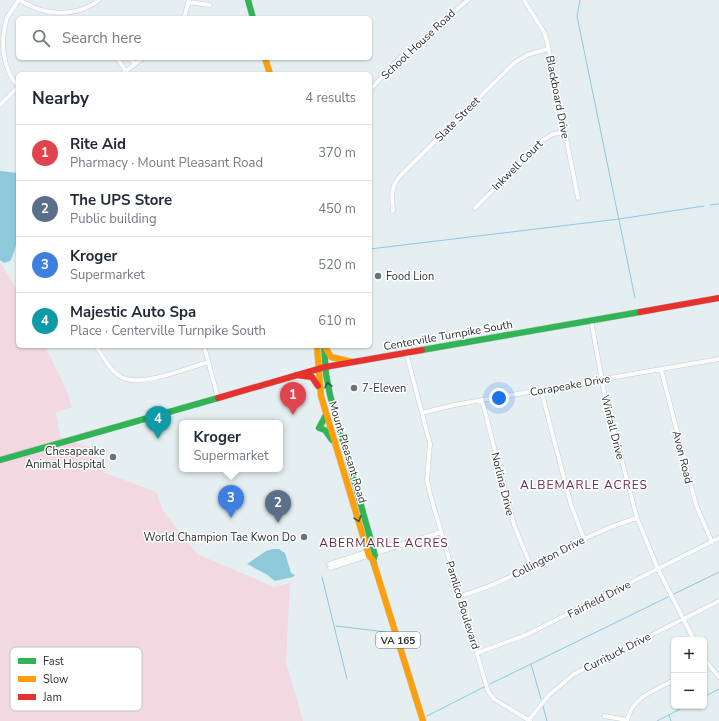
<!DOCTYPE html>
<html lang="en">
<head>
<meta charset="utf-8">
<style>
  :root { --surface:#fff; --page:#f2f2f3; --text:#1f2937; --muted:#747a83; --line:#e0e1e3; --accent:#0b8043 }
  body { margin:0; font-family:"Nunito Sans",sans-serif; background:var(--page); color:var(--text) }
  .controls { position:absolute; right:12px; bottom:12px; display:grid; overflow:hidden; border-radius:6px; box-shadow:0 1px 3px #0004 }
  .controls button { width:36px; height:36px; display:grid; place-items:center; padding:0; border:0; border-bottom:1px solid var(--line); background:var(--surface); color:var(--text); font:20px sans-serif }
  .you { position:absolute; left:499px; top:398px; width:14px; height:14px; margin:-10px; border:3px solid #fff; border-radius:50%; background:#1a73e8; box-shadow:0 0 0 6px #1a73e833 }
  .badge { display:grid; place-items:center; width:26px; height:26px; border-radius:50%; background:var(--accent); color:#fff; font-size:13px; font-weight:700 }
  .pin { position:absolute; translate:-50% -33px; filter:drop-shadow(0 1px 2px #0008) }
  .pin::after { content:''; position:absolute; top:21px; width:14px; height:12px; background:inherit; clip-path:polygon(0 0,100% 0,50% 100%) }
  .popup { position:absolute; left:179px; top:420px; width:104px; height:52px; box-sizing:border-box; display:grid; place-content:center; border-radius:6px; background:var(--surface); filter:drop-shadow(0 1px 3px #0005); font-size:13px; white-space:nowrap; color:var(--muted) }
  .popup b { font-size:15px; color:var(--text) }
  .popup::after { content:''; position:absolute; left:50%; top:100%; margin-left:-8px; border:8px solid transparent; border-top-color:var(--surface) }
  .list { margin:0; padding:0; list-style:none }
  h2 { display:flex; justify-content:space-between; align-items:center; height:52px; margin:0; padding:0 16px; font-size:17px }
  h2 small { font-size:13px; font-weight:400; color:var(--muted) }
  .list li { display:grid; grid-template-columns:26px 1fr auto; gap:12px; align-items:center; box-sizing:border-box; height:56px; padding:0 16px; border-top:1px solid var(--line) }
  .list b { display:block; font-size:15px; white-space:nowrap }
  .list p { margin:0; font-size:13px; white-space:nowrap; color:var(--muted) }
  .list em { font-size:13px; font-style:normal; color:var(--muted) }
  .icon { flex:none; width:22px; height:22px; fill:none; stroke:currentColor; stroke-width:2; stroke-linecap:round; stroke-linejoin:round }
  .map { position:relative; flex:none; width:719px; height:721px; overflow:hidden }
  .search { position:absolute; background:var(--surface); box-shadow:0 1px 3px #0004; left:16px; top:16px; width:356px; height:44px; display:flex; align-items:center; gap:10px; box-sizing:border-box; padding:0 14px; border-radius:6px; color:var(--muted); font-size:15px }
  .panel { position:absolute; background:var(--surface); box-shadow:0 1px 3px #0004; left:16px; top:72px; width:356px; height:276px; border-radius:6px }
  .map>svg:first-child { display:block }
  .green { fill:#f1d8e1 }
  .water { fill:#8dc9db }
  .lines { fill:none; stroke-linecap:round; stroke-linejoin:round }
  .stream { stroke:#8dc9db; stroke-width:1 }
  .street-casing { stroke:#c5cccf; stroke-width:5 }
  .fast-casing { stroke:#c5cccf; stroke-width:7 }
  .slow-casing { stroke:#c5cccf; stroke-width:7 }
  .jam-casing { stroke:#c5cccf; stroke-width:7 }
  .street { stroke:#fbfdfd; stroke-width:4 }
  .fast { stroke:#30b455; stroke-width:6 }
  .slow { stroke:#ff9f0a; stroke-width:6 }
  .jam { stroke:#e5322d; stroke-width:6 }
  .oneway { stroke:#2b5e3e }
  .poi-dot { fill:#6b7375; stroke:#fff; stroke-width:1.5 }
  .labels { text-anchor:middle; stroke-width:3; stroke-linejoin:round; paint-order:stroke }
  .shield { fill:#fff; stroke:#696e70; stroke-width:1 }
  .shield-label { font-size:10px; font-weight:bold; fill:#293032 }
  .street-label { font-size:11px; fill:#293032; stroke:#fff }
  .poi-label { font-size:11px; fill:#293032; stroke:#fff; text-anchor:start }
  .neighbourhood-label { font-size:12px; letter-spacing:1px; fill:#6c2841; stroke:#fff }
  .key { fill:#fff; stroke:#bfc1c2; stroke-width:1 }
  .key-label { font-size:11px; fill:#293032 }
</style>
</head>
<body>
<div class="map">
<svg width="719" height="721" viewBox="0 0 719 721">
  <rect width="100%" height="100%" fill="#e5eff2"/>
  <path class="green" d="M0,262L18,292V346H45L67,391L72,407L56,412L60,437L89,447L103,472L156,492L163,511L197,554L274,587L290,583L286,662L303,721H0Z"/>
  <path class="water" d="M0,171L18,173C18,195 22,243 10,261L4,263L0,260Z
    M273,549H279L285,553L291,573L295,575L293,577L275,581L266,574L247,564L266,551Z"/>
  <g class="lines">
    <path class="stream" d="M580,0L577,16L635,298
      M710,205L719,204
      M370,249L619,219L704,206
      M322,577L347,679
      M674,594L719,572
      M336,626L386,632
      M531,664L541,699
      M490,684L668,597
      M704,697L719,689
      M543,706L547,721
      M669,715L671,721
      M427,716L484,687
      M657,721L686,706"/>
    <g class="street-casing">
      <path id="street" d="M20,0C44,16 76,18 99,0
        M524,0L544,32L547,41L578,198
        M188,2L210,5
        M184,18L189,0
        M117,58L126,71
        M130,58L135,64
        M122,74L143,58
        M18,86C2,69 0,40 7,18C10,12 15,6 19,0
        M370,90L398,60L468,0
        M0,105L18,87
        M475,208L543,140L553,134L565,132
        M393,211C392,196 390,187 401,175L514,63L527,55L548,49
        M591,320L605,397L637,518L658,569L694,640
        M96,346C103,356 110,371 121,377C140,388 187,368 208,362
        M204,346L218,398
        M406,352L430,444L427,480L430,494L488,691L494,699L530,721
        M661,369L696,505L712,542
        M541,390L571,505L584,539
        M482,400L514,525L531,566
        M422,413L454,405L719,359
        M329,564L390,545H398
        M330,568L441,532
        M460,596C522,579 575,536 637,518
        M477,653L526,635L719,538
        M704,659L719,677
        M604,716L627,720
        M528,721L549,695L574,674L719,601
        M627,721C632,697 654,691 674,680"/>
    </g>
    <g class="fast-casing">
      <path id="fast" d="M248,0L253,18
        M324,346L326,374L330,395L375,555L373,560L374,564
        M422,350L640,312
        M326,415L319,428L325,430L332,440
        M0,460L218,398"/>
    </g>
    <g class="slow-casing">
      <path id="slow" d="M265,58L270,74
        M317,346L321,396L369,556L373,560
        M325,347L331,357L352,362
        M374,564L423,721"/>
    </g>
    <g class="jam-casing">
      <path id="jam" d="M640,312L719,298
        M296,375L312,377L318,386
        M218,398L325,367L422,350"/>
    </g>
    <use href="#street" class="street"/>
    <use href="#fast" class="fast"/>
    <use href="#slow" class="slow"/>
    <use href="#jam" class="jam"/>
  </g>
  <defs><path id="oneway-chevron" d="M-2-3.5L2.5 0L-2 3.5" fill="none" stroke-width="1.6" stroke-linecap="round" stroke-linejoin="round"/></defs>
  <g class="oneway">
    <use href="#oneway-chevron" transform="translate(328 385) rotate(-102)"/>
    <use href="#oneway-chevron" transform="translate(358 519) rotate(73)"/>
  </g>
  <g class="poi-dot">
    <circle cx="378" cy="276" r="4"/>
    <circle cx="354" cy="388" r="4"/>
    <circle cx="113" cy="457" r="4"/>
    <circle cx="304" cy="537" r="4"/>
  </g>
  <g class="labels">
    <rect class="shield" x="376" y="632" width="44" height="16" rx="3"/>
    <g class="shield-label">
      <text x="398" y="644">VA 165</text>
    </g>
    <g class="street-label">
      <text transform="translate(418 44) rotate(-43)" y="4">School House Road</text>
      <text transform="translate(558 97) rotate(79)" y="4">Blackboard Drive</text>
      <text transform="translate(457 119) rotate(-45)" y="4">Slate Street</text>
      <text transform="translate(517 165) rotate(-45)" y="4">Inkwell Court</text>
      <text transform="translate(448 335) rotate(-10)" y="4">Centerville Turnpike South</text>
      <text transform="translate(570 385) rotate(-10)" y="4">Corapeake Drive</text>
      <text transform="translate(613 427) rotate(76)" y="4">Winfall Drive</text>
      <text transform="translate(348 452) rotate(73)" y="4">Mount Pleasant Road</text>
      <text transform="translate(683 457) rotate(76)" y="4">Avon Road</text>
      <text transform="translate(503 484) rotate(76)" y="4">Norlina Drive</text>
      <text transform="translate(548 557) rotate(-27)" y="4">Collington Drive</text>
      <text transform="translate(599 599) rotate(-27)" y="4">Fairfield Drive</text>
      <text transform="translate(463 605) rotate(73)" y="4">Pamlico Boulevard</text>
      <text transform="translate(617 652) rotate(-27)" y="4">Currituck Drive</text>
    </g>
    <g class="poi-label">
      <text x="386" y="280">Food Lion</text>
      <text x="362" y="392">7-Eleven</text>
      <text x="105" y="455" text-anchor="end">Chesapeake<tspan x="105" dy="13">Animal Hospital</tspan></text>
      <text x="296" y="541" text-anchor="end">World Champion Tae Kwon Do</text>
    </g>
    <g class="neighbourhood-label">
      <text x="584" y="489">ALBEMARLE ACRES</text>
      <text x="384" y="547">ABERMARLE ACRES</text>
    </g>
  </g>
  <rect x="10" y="647" width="132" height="64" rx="6" class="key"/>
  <rect x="18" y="658" width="18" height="6" fill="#30b455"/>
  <rect x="18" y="676" width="18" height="6" fill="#ff9f0a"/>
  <rect x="18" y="694" width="18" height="6" fill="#e5322d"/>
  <g class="key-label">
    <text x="43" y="665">Fast</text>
    <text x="43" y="683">Slow</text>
    <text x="43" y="701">Jam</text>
  </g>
</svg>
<div class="controls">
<button>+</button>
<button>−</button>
</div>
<div class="you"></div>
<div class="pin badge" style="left:293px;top:415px;background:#e0444e">1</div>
<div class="pin badge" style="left:278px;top:523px;background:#5c6f8a">2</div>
<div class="pin badge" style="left:231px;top:518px;background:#3f7fe0">3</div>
<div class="popup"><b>Kroger</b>Supermarket</div>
<div class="pin badge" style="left:158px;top:439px;background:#0f9aa8">4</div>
<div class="search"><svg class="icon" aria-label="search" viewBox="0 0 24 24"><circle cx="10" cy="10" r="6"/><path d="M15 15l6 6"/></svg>Search here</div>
<section class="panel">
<h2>Nearby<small>4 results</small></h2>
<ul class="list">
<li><span class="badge" style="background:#e0444e">1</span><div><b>Rite Aid</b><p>Pharmacy · Mount Pleasant Road</p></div><em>370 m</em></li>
<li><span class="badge" style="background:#5c6f8a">2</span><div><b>The UPS Store</b><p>Public building</p></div><em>450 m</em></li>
<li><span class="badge" style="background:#3f7fe0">3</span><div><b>Kroger</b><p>Supermarket</p></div><em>520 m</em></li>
<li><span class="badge" style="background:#0f9aa8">4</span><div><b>Majestic Auto Spa</b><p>Place · Centerville Turnpike South</p></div><em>610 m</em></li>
</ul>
</section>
</div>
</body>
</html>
